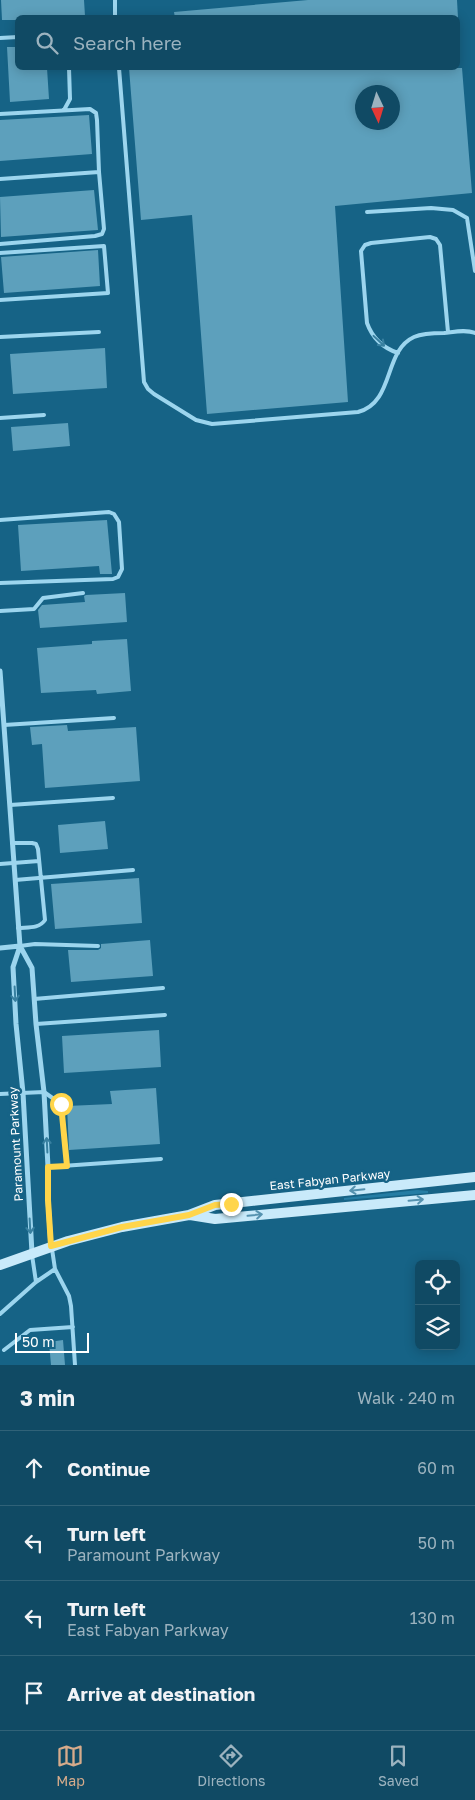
<!DOCTYPE html>
<html lang="en">
<head>
<meta charset="utf-8">
<style>
  :root { --surface:#104a64; --page:#19516a; --text:#f1f3f6; --muted:#9cb3bf; --line:#306278; --accent:#d6ab8b }
  body { margin:0; font-family:"Golos Text",sans-serif; background:var(--page); color:var(--text) }
  .controls { position:absolute; right:15px; bottom:15px; display:grid; overflow:hidden; border-radius:8px; box-shadow:0 2px 12px #0003 }
  .controls button { width:45px; height:45px; display:grid; place-items:center; padding:0; border:0; border-bottom:1px solid var(--line); background:var(--surface); color:var(--text); font:25px sans-serif }
  .compass { position:absolute; left:355px; top:85px; width:45px; height:45px; border-radius:50%; background:var(--surface); box-shadow:0 2px 12px #0003; rotate:176deg }
  .scale { position:absolute; left:15px; bottom:12px; width:74px; box-sizing:border-box; padding-left:5px; border:2px solid #fff; border-top:0; font-size:14px; line-height:18px; white-space:nowrap; color:#fff; -webkit-text-stroke:4px #166386; paint-order:stroke }
  .stop { position:absolute; width:15px; height:15px; margin:-11px; border:4px solid #ffd54a; border-radius:50%; background:#fff }
  .stop.end { background:#ffd54a; border-color:#fff; box-shadow:0 1px 5px #0008 }
  .list { margin:0; padding:0; list-style:none }
  h2 { display:flex; justify-content:space-between; align-items:center; height:65px; margin:0; padding:0 20px; font-size:21px }
  h2 small { font-size:16px; font-weight:400; color:var(--muted) }
  .list li { display:grid; grid-template-columns:32px 1fr auto; gap:15px; align-items:center; box-sizing:border-box; height:75px; padding:0 20px; border-top:1px solid var(--line) }
  .list b { display:block; font-size:19px; white-space:nowrap }
  .list p { margin:0; font-size:16px; white-space:nowrap; color:var(--muted) }
  .list em { font-size:16px; font-style:normal; color:var(--muted) }
  .icon { flex:none; width:28px; height:28px; fill:none; stroke:currentColor; stroke-width:2; stroke-linecap:round; stroke-linejoin:round }
  .map { position:relative; flex:none; width:475px; height:1365px; overflow:hidden }
  .search { position:absolute; background:var(--surface); box-shadow:0 2px 12px #0003; left:15px; right:15px; top:15px; height:55px; display:flex; align-items:center; gap:12px; box-sizing:border-box; padding:0 18px; border-radius:8px; color:var(--muted); font-size:19px }
  .sheet { height:365px; background:var(--surface) }
  nav { display:flex; justify-content:space-around; align-items:center; box-sizing:border-box; height:70px; border-top:1px solid var(--line); background:var(--surface); font-size:14px; color:var(--muted) }
  nav a { display:grid; justify-items:center; gap:2px }
  nav .on { color:var(--accent) }
  .map>svg:first-child { display:block }
  .green { fill:#257da4 }
  .building { fill:#5da0bc; fill-rule:evenodd }
  .lines { fill:none; stroke-linecap:round; stroke-linejoin:round }
  .lane { stroke:#9cd5ee; stroke-width:4 }
  .street { stroke:#9cd5ee; stroke-width:5 }
  .secondary { stroke:#c9eafa; stroke-width:10 }
  .oneway { stroke:#3880a0 }
  .oneway2 { stroke:#5592af }
  .route { stroke:#ffd54a; stroke-width:6 }
  .labels { text-anchor:middle; stroke-width:5; stroke-linejoin:round; paint-order:stroke }
  .street-label { font-size:12px; fill:#fff; stroke:#166386 }
</style>
</head>
<body>
<div class="map">
<svg width="475" height="1365" viewBox="0 0 475 1365">
  <rect width="100%" height="100%" fill="#166386"/>
  <path class="green" d="M417,1190L428,1191V1193L344,1200V1198Z"/>
  <path class="building" d="M1,0H84L85,16L18,18V20H2Z
    M308,0H457L458,18H175L174,12Z
    M7,47H18V68H47L49,99L10,102Z
    M129,68H462L472,193L335,206L348,402L207,414L192,215L141,220ZM362,92H392V122H362Z
    M89,115L92,154L0,161V120Z
    M94,190L98,230L1,237L0,197Z
    M98,250L100,286L4,293L1,257Z
    M105,348L107,388L13,394L10,354Z
    M68,423L70,446L13,451L11,427Z
    M107,520L112,574H100L99,566L21,571L18,525Z
    M125,593L127,622L40,628L38,610L42,605L85,602L84,596L86,595Z
    M127,639L131,691L97,694L96,690L41,693L37,648L92,644V641Z
    M67,725L68,731L136,727L140,781L45,788L42,744L32,745L30,727Z
    M105,821L108,849L60,853L58,825Z
    M139,878L142,923L55,929L51,884Z
    M150,940L153,976L71,982L68,950H98L101,948V944Z
    M159,1030L161,1067L64,1073L62,1036Z
    M156,1088L160,1144L69,1150L67,1106L112,1104L110,1091Z
    M63,1340L65,1365H51L49,1342Z"/>
  <g class="lines">
    <path class="lane" d="M115,18V0
      M0,38L18,37
      M119,68L144,382L148,389L154,394L196,420L212,424L358,412C395,402 383,351 414,337C423,333 434,333 444,333C454,332 466,329 475,333
      M64,110L70,99L69,68
      M0,114L90,109L96,113L97,120L99,172L0,179
      M367,212L431,208L453,210L467,218L475,271
      M0,244L95,236L102,234L104,229L99,172
      M0,253L104,246L108,293L0,300
      M0,337L99,332
      M398,353C383,348 372,337 367,323L361,251L365,245L371,243L430,237L436,239L440,245L448,332
      M0,418L44,415
      M0,520L109,512L114,514L119,522L122,569L118,577L113,579L0,583
      M0,611L34,609L43,598L83,593
      M4,725L114,718
      M10,805L113,798
      M12,843H32L36,844L38,849L45,920C39,929 28,927 18,928
      M0,864L39,861
      M15,880L133,870
      M20,946L35,944L98,946
      M34,999L163,988
      M36,1024L165,1015
      M0,1094L44,1092L61,1104L67,1166
      M48,1167L161,1159
      M52,1249L55,1269L69,1296L71,1306L75,1365
      M32,1255L36,1282
      M0,1314L36,1282L55,1269
      M4,1350L30,1330L73,1327"/>
    <path class="street" d="M0,671L20,946L13,967L16,1024L23,1093L32,1253
      M20,946L32,968L36,1024L44,1092L48,1167V1200L51,1247
      M0,948L20,946"/>
    <path class="secondary" d="M190,1215L215,1219L475,1195
      M0,1265L68,1241L122,1227L189,1215L215,1205L475,1177"/>
  </g>
  <defs><path id="oneway-shaft" d="M-6 0H5M1.5-3L5.5 0L1.5 3" fill="none" stroke-width="1.6" stroke-linecap="round" stroke-linejoin="round" transform="scale(1.25)"/></defs>
  <g class="oneway">
    <use href="#oneway-shaft" transform="translate(379 341) rotate(43)"/>
    <use href="#oneway-shaft" transform="translate(15 994) rotate(87)"/>
    <use href="#oneway-shaft" transform="translate(47 1145) rotate(-93)"/>
    <use href="#oneway-shaft" transform="translate(30 1226) rotate(87)"/>
  </g>
  <g class="oneway2">
    <use href="#oneway-shaft" transform="translate(357 1190) rotate(174)"/>
    <use href="#oneway-shaft" transform="translate(416 1200) rotate(-5)"/>
    <use href="#oneway-shaft" transform="translate(255 1215) rotate(-6)"/>
  </g>
  <g class="lines">
    <path class="route" d="M61,1104L67,1166L48,1167V1200L51,1246L122,1227L189,1215L215,1205L231,1204"/>
  </g>
  <g class="labels">
    <g class="street-label">
      <text transform="translate(16 1144) rotate(-93)" y="4">Paramount Parkway</text>
      <text transform="translate(330 1180) rotate(-6)" y="4">East Fabyan Parkway</text>
    </g>
  </g>
</svg>
<div class="controls">
<button><svg class="icon" aria-label="locate" viewBox="0 0 24 24"><circle cx="12" cy="12" r="6"/><path d="M12 2v4M12 18v4M2 12h4M18 12h4"/></svg></button>
<button><svg class="icon" aria-label="layers" viewBox="0 0 24 24"><path d="M12 4l9 5-9 5-9-5zM3 14l9 5 9-5"/></svg></button>
</div>
<svg class="compass" viewBox="-18 -18 36 36"><path d="M0-13l5 13h-10z" fill="#e53935"/><path d="M0 13l5-13h-10z" fill="#9cb3bf"/></svg>
<div class="scale">50 m</div>
<div class="stop" style="left:61px;top:1104px"></div>
<div class="stop end" style="left:231px;top:1204px"></div>
<div class="search"><svg class="icon" aria-label="search" viewBox="0 0 24 24"><circle cx="10" cy="10" r="6"/><path d="M15 15l6 6"/></svg>Search here</div>
</div>
<section class="sheet">
<h2>3 min<small>Walk · 240 m</small></h2>
<ul class="list">
<li><svg class="icon" aria-label="ahead" viewBox="0 0 24 24"><path d="M12 20V5M6 11l6-6 6 6"/></svg><div><b>Continue</b></div><em>60 m</em></li>
<li><svg class="icon" aria-label="left" viewBox="0 0 24 24"><path d="M17 20v-9H6M10 6l-5 5 5 5"/></svg><div><b>Turn left</b><p>Paramount Parkway</p></div><em>50 m</em></li>
<li><svg class="icon" aria-label="left" viewBox="0 0 24 24"><path d="M17 20v-9H6M10 6l-5 5 5 5"/></svg><div><b>Turn left</b><p>East Fabyan Parkway</p></div><em>130 m</em></li>
<li><svg class="icon" aria-label="arrive" viewBox="0 0 24 24"><path d="M6 21V4h12l-3 4 3 4H6"/></svg><div><b>Arrive at destination</b></div></li>
</ul>
</section>
<nav>
<a class="on"><svg class="icon" aria-label="map" viewBox="0 0 24 24"><path d="M3 6l6-2 6 2 6-2v14l-6 2-6-2-6 2zM9 4v14M15 6v14"/></svg>Map</a>
<a><svg class="icon" aria-label="directions" viewBox="0 0 24 24"><path d="M12 3l9 9-9 9-9-9zM9 14v-3h6M13 9l2 2-2 2"/></svg>Directions</a>
<a><svg class="icon" aria-label="saved" viewBox="0 0 24 24"><path d="M7 4h10v16l-5-4-5 4z"/></svg>Saved</a>
</nav>
</body>
</html>
